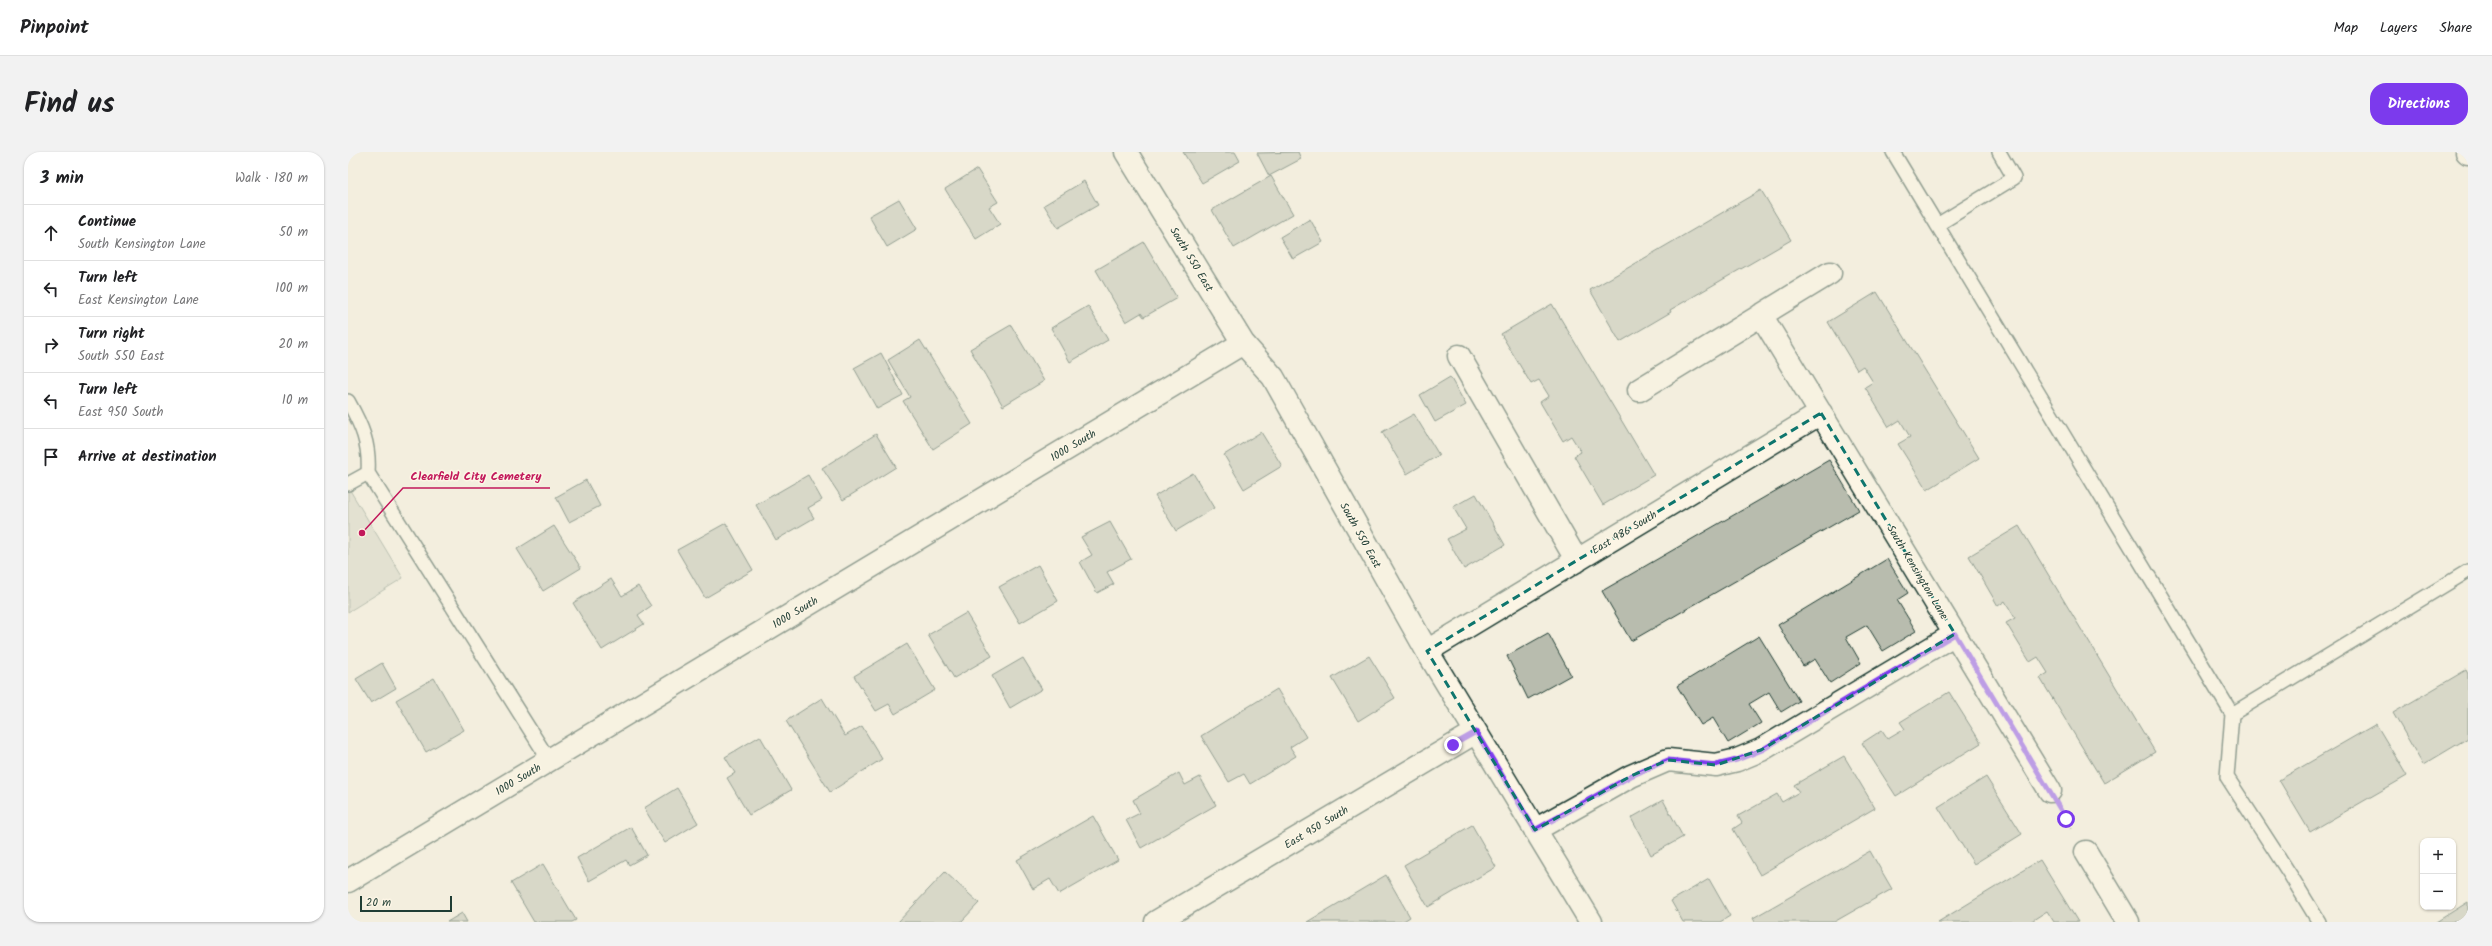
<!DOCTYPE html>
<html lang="en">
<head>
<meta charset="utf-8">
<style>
  :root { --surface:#fff; --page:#f2f2f2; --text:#202124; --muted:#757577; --line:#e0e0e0; --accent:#7c3aed }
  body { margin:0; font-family:Kalam,sans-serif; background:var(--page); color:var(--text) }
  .controls { position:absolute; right:12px; bottom:12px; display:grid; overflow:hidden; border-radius:8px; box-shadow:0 1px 3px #0004 }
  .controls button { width:36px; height:36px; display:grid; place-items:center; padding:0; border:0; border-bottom:1px solid var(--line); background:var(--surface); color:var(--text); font:20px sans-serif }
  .scale { position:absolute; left:12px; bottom:10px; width:92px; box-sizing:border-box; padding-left:4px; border:2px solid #1f3d34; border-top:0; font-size:11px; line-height:14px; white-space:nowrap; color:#1f3d34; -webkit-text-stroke:3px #fcf5e5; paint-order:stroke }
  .stop { position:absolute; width:12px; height:12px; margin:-9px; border:3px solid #7c3aed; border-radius:50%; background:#fff }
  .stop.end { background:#7c3aed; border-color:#fff; box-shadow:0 1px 4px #0008 }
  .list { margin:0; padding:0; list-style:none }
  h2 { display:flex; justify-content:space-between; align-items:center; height:52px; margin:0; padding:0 16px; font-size:17px }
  h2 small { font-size:13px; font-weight:400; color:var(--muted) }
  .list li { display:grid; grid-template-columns:26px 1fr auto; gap:12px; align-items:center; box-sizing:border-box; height:56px; padding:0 16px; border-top:1px solid var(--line) }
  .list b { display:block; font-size:15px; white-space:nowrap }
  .list p { margin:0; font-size:13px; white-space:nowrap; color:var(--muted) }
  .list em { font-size:13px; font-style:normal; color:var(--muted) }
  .icon { flex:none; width:22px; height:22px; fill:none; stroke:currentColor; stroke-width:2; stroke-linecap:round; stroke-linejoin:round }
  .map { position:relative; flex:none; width:2120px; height:770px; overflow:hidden; border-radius:16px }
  header { display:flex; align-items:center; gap:24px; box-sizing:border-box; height:56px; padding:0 20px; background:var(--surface); border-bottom:1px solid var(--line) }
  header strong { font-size:19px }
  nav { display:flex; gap:22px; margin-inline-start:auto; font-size:14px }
  .intro { display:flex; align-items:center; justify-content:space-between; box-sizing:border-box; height:96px; padding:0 24px }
  h1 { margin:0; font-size:28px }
  .button { padding:10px 18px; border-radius:16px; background:var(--accent); color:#fff; font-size:14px; font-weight:700 }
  main { display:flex; gap:24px; padding:0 24px }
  aside { flex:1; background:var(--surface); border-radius:16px; box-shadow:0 1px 3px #0004 }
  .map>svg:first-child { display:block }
  .green { fill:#d0d1c2; stroke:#78877b }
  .building { fill:#b8bcae; stroke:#1f3d34 }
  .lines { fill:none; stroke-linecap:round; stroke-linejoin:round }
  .lane-casing { stroke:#1f3d34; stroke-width:16 }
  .street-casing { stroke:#1f3d34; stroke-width:25 }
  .secondary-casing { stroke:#1f3d34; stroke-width:25 }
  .path { stroke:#1f3d34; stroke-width:2.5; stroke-dasharray:1 3; stroke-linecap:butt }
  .lane { stroke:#fcf5e5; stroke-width:13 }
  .street { stroke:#fcf5e5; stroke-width:22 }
  .secondary { stroke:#fcf5e5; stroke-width:22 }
  .route { stroke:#7c3aed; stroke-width:5 }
  .marked { fill:none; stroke:#0f766e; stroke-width:3; stroke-dasharray:8 5; stroke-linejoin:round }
  .labels { text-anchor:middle; stroke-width:3; stroke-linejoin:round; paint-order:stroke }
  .street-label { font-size:11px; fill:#1f3d34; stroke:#fcf5e5 }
  .leader { fill:none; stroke:#c2185b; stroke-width:1.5 }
  .callout-dot { fill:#c2185b; stroke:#fcf5e5; stroke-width:1.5 }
  .callout-label { font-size:12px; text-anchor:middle; font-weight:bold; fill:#c2185b; stroke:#fcf5e5; stroke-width:3; stroke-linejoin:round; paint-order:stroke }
</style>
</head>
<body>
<header>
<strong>Pinpoint</strong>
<nav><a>Map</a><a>Layers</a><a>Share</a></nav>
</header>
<div class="intro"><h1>Find us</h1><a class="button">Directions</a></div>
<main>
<aside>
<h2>3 min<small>Walk · 180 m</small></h2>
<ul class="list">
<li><svg class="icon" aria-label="ahead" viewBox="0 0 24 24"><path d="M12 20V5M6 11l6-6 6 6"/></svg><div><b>Continue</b><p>South Kensington Lane</p></div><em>50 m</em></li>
<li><svg class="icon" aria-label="left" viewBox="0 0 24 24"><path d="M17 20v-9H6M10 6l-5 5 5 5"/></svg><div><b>Turn left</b><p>East Kensington Lane</p></div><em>100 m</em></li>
<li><svg class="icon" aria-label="right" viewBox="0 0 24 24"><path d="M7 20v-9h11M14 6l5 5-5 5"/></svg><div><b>Turn right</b><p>South 550 East</p></div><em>20 m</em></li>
<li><svg class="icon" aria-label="left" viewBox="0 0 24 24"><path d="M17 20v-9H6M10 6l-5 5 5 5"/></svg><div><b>Turn left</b><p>East 950 South</p></div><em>10 m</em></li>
<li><svg class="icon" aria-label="arrive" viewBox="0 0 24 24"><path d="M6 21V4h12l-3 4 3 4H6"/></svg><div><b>Arrive at destination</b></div></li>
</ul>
</aside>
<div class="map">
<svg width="2120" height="770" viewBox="0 0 2120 770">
  <rect width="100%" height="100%" fill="#f3eede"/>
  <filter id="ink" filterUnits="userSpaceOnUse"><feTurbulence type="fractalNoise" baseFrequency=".025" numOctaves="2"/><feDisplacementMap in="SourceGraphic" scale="8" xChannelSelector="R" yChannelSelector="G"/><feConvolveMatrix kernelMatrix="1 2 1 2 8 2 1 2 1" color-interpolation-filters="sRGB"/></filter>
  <g filter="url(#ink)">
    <path class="green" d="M0,335L55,426L0,460Z"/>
    <path class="building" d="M835,0H887L892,9L854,31Z
      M950,0L953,7L921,24L909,1Z
      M629,17L650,50L641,55L652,72L628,87L597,37Z
      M923,24L945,62L886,96L864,58Z
      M736,29L750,53L710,76L696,53Z
      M1413,38L1443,88L1322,158L1323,160L1272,190L1242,138Z
      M551,47L569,77L539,95L521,64Z
      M962,67L975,90L945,107L932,85Z
      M796,90L829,146L796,165L793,161L778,170L748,118Z
      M1529,140L1631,306L1579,338L1550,292L1562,285L1552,268L1541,275L1517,235L1525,230L1515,214L1509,218L1480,170Z
      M1204,152L1306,323L1255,353L1226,304L1233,300L1223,284L1215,289L1192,250L1201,244L1191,228L1183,232L1153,182Z
      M740,154L760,188L722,210L703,176Z
      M663,173L696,229L655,254L622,197Z
      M572,188L624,272L585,297L555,249L562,245L540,208Z
      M533,201L555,243L529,257L506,216Z
      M1102,225L1118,253L1087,270L1072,243Z
      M1066,262L1091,303L1059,322L1034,280Z
      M913,280L934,314L896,337L876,303Z
      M528,282L548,315L495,348L474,316Z
      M1481,308L1511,358L1283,489L1254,439Z
      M845,321L866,356L828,379L807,344Z
      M460,323L474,348L460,356L466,366L428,388L408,353Z
      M238,328L252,354L221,370L208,345Z
      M1128,342L1157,393L1116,417L1099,387L1118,377L1105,355Z
      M762,370L783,407L759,420L766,432L749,441L732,410L744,403L733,385Z
      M378,371L405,418L357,446L329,398Z
      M206,374L233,416L195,439L169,397Z
      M1671,374L1807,600L1756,631L1692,526L1700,521L1690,505L1682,510L1658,471L1667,466L1657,449L1650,454L1621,404Z
      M1539,407L1560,441L1549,448L1568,479L1535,499L1519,473L1498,485L1513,511L1482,531L1467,507L1455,514L1430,473Z
      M690,413L710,449L672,471L651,435Z
      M263,427L274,444L290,434L303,454L290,463L296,472L254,498L225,451Z
      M618,461L644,504L606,526L580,483Z
      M1200,481L1223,523L1180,547L1159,504Z
      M1411,484L1451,549L1433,560L1421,540L1401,552L1413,571L1380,591L1365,566L1353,573L1329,534Z
      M559,492L587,538L547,562L541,552L528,559L506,524Z
      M1021,504L1047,546L1010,569L984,526Z
      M675,506L694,537L662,556L644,524Z
      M34,511L48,536L23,551L8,527Z
      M2118,518L2120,522V586L2075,613L2045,561Z
      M86,526L116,578L78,600L48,548Z
      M929,537L958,585L942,595L948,604L902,632L896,622L881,630L853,584Z
      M1601,540L1633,591L1548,644L1514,591L1534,578L1540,587L1557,577L1552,570Z
      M474,546L497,584L514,574L534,607L482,640L438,569Z
      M2028,572L2059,624L1962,680L1931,628Z
      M412,584L443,638L401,663L379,626L387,621L377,605Z
      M1496,604L1527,656L1412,723L1385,677L1394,671L1390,664L1429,642L1434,650L1451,640L1446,633Z
      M831,621L837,633L852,625L868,653L793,696L778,668L792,661L785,648Z
      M1638,625L1674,682L1626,712L1590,655Z
      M329,636L350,671L317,691L296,656Z
      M1315,648L1335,685L1303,703L1283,666Z
      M745,664L770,708L711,742L702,727L685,737L669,708Z
      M1124,673L1148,715L1080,755L1056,713Z
      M283,675L299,703L281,713L278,708L241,729L229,706Z
      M1522,699L1544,737L1486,770H1407L1405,766Z
      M1692,708L1730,770H1706L1699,759L1682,770H1590Z
      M195,712L228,768L224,770H186L163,731Z
      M597,720L631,751L613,770H550Z
      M1038,723L1062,765L1054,770H959Z
      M1361,727L1382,764L1372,770H1335L1323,749Z
      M2120,750V770H2088Z
      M114,761L119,770H99Z"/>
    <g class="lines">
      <g class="lane-casing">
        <path id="lane" d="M1545,0L1884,562L2120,419
          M1589,73L1666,26L1651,0
          M0,249C14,274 22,292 20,321
          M0,332L20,321L201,608
          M1884,562L1879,625L1943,724L1971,770"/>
      </g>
      <g class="street-casing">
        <path id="street" d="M778,0L895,191L925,225L1079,499L1243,770
          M1413,163L1702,639
          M1111,204L1229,409
          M1291,238L1482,121
          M1079,499L1473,261
          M1187,678L1283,624L1320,608L1368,613L1389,608L1413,598L1607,482
          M1738,700L1780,770
          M0,729L895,191
          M808,770L1128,580"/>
      </g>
      <g class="secondary-casing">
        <path id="secondary" d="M2119,0L2120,1"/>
      </g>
      <path class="path" d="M1715,662L1724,677"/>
      <use href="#lane" class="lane"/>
      <use href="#street" class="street"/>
      <use href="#secondary" class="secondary"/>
    </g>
  </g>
  <g class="lines" filter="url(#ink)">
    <path class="route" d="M1105,593L1128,580L1187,678L1283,624L1320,608L1368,613L1389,608L1414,598L1607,482L1718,667"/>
  </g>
  <path d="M0 0H2120V770H0ZM1473,261L1607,482L1413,598L1368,613L1320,608L1283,624L1187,678L1079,499Z" fill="#f3eede" fill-opacity=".55" fill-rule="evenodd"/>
  <path class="marked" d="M1473,261L1607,482L1413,598L1368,613L1320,608L1283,624L1187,678L1079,499Z"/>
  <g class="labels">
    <g class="street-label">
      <text transform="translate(844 107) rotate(59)" y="4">South 550 East</text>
      <text transform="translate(725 293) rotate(-31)" y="4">1000 South</text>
      <text transform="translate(1276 380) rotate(-31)" y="4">East 986 South</text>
      <text transform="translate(1013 383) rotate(61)" y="4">South 550 East</text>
      <text transform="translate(1570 420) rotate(59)" y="4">South Kensington Lane</text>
      <text transform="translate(447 460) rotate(-31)" y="4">1000 South</text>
      <text transform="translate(170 627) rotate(-31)" y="4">1000 South</text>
      <text transform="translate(968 675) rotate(-31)" y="4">East 950 South</text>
    </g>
  </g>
  <path class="leader" d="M14 381L55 336H202"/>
  <circle class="callout-dot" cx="14" cy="381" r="4"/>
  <g class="callout-label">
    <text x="128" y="328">Clearfield City Cemetery</text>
  </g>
</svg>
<div class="controls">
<button>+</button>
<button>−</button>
</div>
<div class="scale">20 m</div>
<div class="stop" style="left:1718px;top:667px"></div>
<div class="stop end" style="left:1105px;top:593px"></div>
</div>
</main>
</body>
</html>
